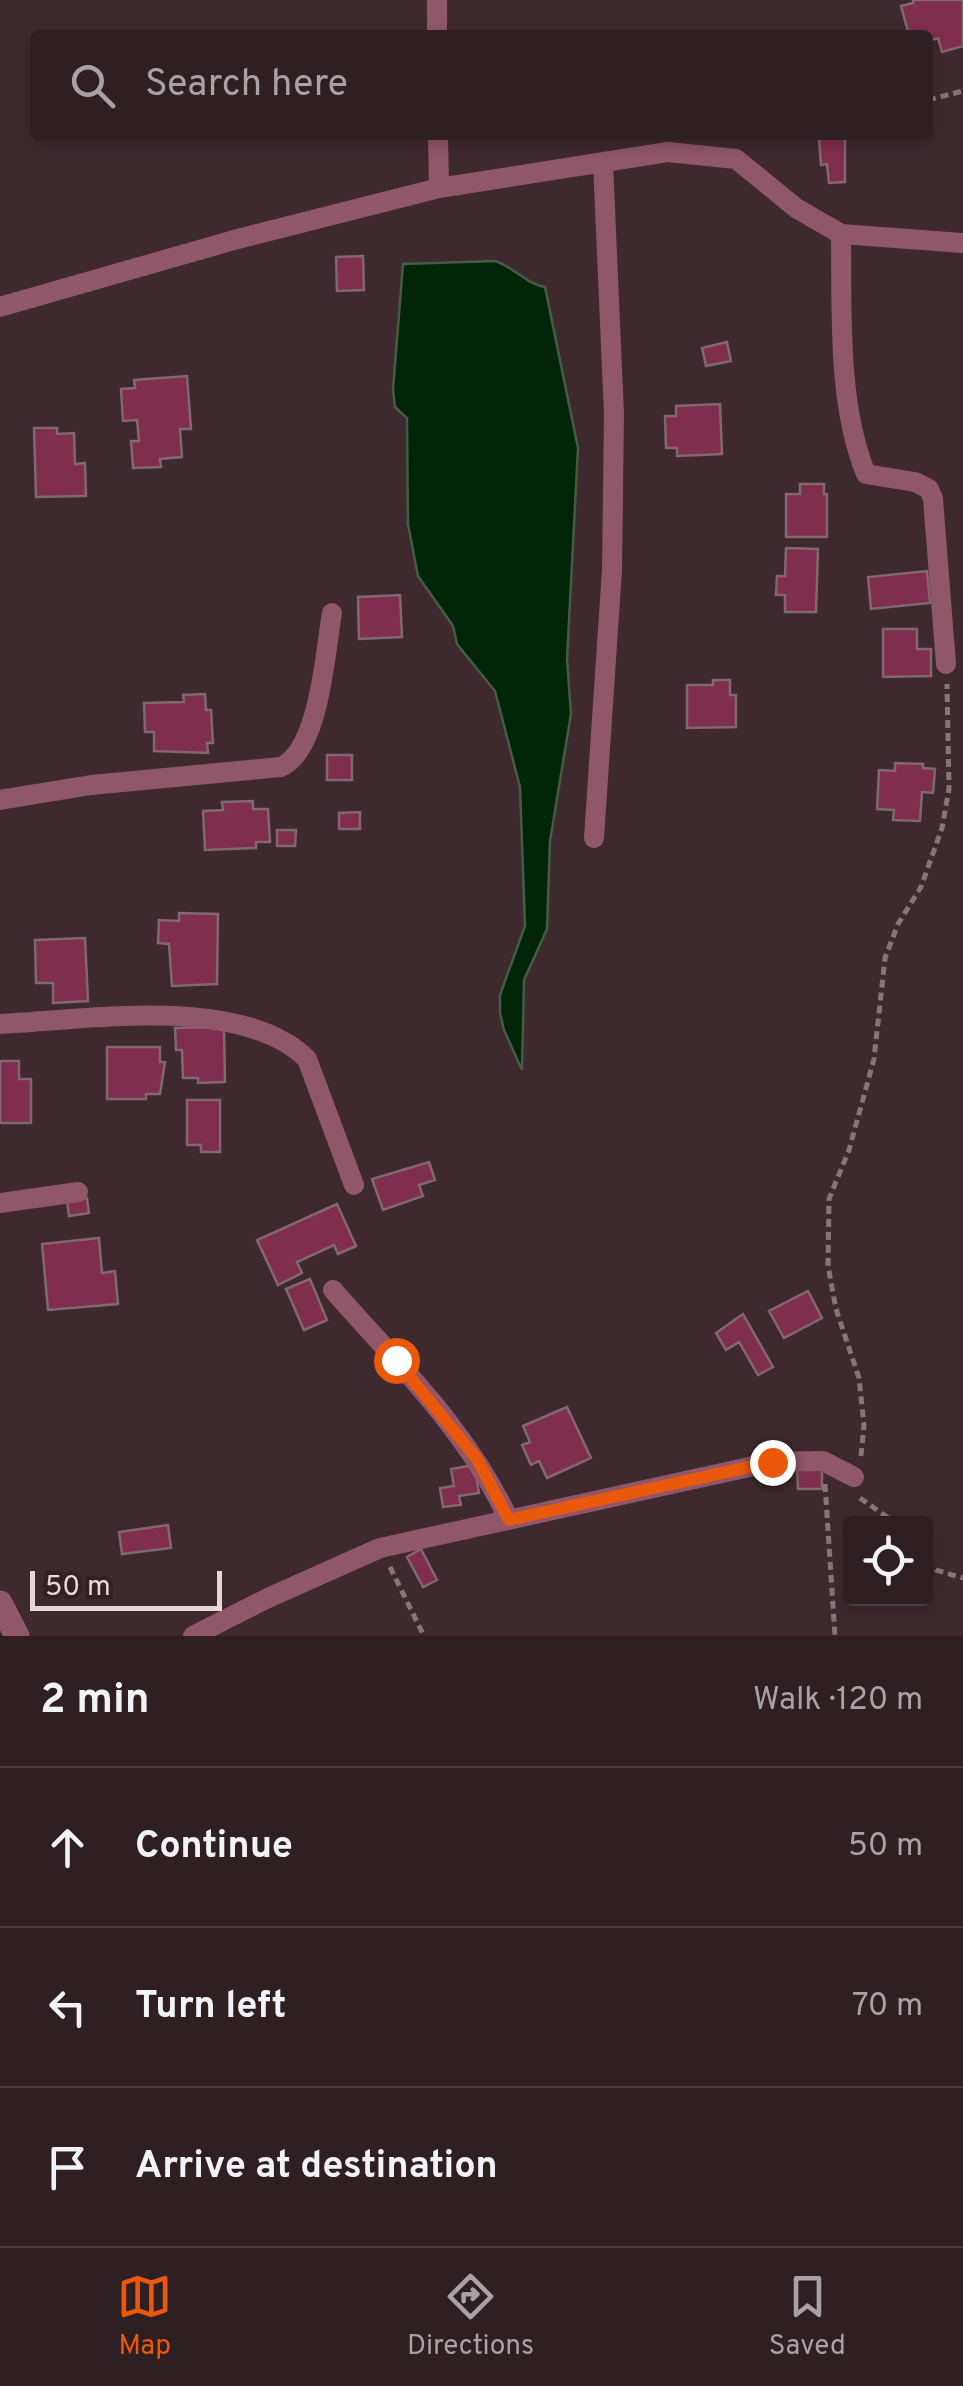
<!DOCTYPE html>
<html lang="en">
<head>
<meta charset="utf-8">
<style>
  :root { --surface:#2e1f23; --page:#3a2c30; --text:#f1f3f6; --muted:#a7a2a6; --line:#493d41; --accent:#ea580c }
  body { margin:0; font-family:Overpass,sans-serif; background:var(--page); color:var(--text) }
  .controls { position:absolute; right:30px; bottom:30px; display:grid; overflow:hidden; border-radius:10px; box-shadow:0 5px 15px #0003 }
  .controls button { width:90px; height:90px; display:grid; place-items:center; padding:0; border:0; border-bottom:2px solid var(--line); background:var(--surface); color:var(--text); font:50px sans-serif }
  .scale { position:absolute; left:30px; bottom:25px; width:192px; box-sizing:border-box; padding-left:10px; border:5px solid #e6d7db; border-top:0; font-size:28px; line-height:35px; white-space:nowrap; color:#e6d7db; -webkit-text-stroke:8px #341f25; paint-order:stroke }
  .stop { position:absolute; width:30px; height:30px; margin:-22px; border:8px solid #ea580c; border-radius:50%; background:#fff }
  .stop.end { background:#ea580c; border-color:#fff; box-shadow:0 2px 10px #0008 }
  .list { margin:0; padding:0; list-style:none }
  h2 { display:flex; justify-content:space-between; align-items:center; height:130px; margin:0; padding:0 40px; font-size:42px }
  h2 small { font-size:32px; font-weight:400; color:var(--muted) }
  .list li { display:grid; grid-template-columns:65px 1fr auto; gap:30px; align-items:center; box-sizing:border-box; height:160px; padding:0 40px; border-top:2px solid var(--line) }
  .list b { display:block; font-size:38px; white-space:nowrap }
  .list em { font-size:32px; font-style:normal; color:var(--muted) }
  .icon { flex:none; width:55px; height:55px; fill:none; stroke:currentColor; stroke-width:2; stroke-linecap:round; stroke-linejoin:round }
  .map { position:relative; flex:none; width:963px; height:1636px; overflow:hidden }
  .search { position:absolute; background:var(--surface); box-shadow:0 5px 15px #0003; left:30px; right:30px; top:30px; height:110px; display:flex; align-items:center; gap:25px; box-sizing:border-box; padding:0 35px; border-radius:10px; color:var(--muted); font-size:38px }
  .sheet { height:610px; background:var(--surface) }
  nav { display:flex; justify-content:space-around; align-items:center; box-sizing:border-box; height:140px; border-top:2px solid var(--line); background:var(--surface); font-size:28px; color:var(--muted) }
  nav a { display:grid; justify-items:center; gap:5px }
  nav .on { color:var(--accent) }
  .map>svg:first-child { display:block }
  .water { fill:#002607; stroke:#455b47; stroke-width:2.5 }
  .building { fill:#802e4e; stroke:#81676f; stroke-width:2.5 }
  .lines { fill:none; stroke-linecap:round; stroke-linejoin:round }
  .path { stroke:#88757b; stroke-width:5; stroke-dasharray:8 5; stroke-linecap:butt }
  .minor { stroke:#905669; stroke-width:20 }
  .tertiary { stroke:#905669; stroke-width:25 }
  .route { stroke:#ea580c; stroke-width:12 }
</style>
</head>
<body>
<div class="map">
<svg width="963" height="1636" viewBox="0 0 963 1636">
  <rect width="100%" height="100%" fill="#3e292f"/>
  <path class="water" d="M495,261C514,267 528,285 545,287L578,448L567,659L571,714L550,841L547,929L524,980L522,1070L504,1030L500,1013V995L525,926L520,787L495,691L457,644L453,626L418,576L408,524L407,418L395,407L393,390L403,264Z"/>
  <path class="building" d="M913,0H963V46L942,52L938,38L928,41V35H909L901,6L913,3Z
    M845,138V182L829,183L827,164L821,165L819,139Z
    M363,256L364,290L337,291L336,257Z
    M727,342L731,361L706,366L702,348Z
    M187,376L191,429H180L182,457L160,459L161,467L133,468L131,441H139L137,420L123,421L121,389L135,388L134,380Z
    M720,404L722,454L677,456V448H666L665,416H676V406Z
    M34,428H57V434L74,433L75,464L85,463L86,496L36,497Z
    M800,484H824V494H827V537H786V494H800Z
    M786,548L818,549L816,612H785V595H776L777,576H785Z
    M927,571L930,603L871,609L868,577Z
    M400,595L402,637L359,639L358,597Z
    M883,629H917V649H931V676L883,677Z
    M713,680H730V695H736V727L687,728V685H713Z
    M205,694L206,710H211L213,743H207L208,753L154,751V732H145L144,703L184,702L183,695Z
    M327,755H352V780H327Z
    M895,763L923,764V768L935,769L933,793L922,792L920,821L893,820L894,810L877,809L879,770L895,771Z
    M253,801V809H268L270,842H256V848L205,850L203,811L223,810L222,802Z
    M360,812V829H339V813Z
    M277,830H296L295,846H277Z
    M179,913L218,914L217,984L172,986L169,944L158,943L159,920L179,921Z
    M85,938L88,1001L53,1003V983H36L35,940Z
    M224,1027L225,1082L198,1083V1078H183L182,1050H176L175,1028Z
    M107,1047H160V1062H165L160,1094H146V1099H107Z
    M0,1061H19V1079H31V1123H0Z
    M187,1100H220V1152H201V1145H187Z
    M429,1162L435,1180L419,1185L423,1196L383,1210L372,1179Z
    M87,1198L89,1213L69,1216L67,1201Z
    M337,1204L356,1246L338,1254L334,1245L297,1262L302,1273L278,1285L257,1240Z
    M99,1238L102,1273L115,1271L118,1304L48,1310L42,1244Z
    M310,1279L327,1320L304,1330L286,1289Z
    M808,1291L822,1318L784,1338L769,1311Z
    M743,1314L773,1367L758,1375L739,1342L726,1350L716,1333Z
    M567,1407L591,1458L547,1478L539,1461L531,1465L522,1445L530,1442L523,1426Z
    M474,1465L479,1493L459,1496L461,1505L443,1507L440,1488L454,1486L451,1469Z
    M822,1468V1489H798L797,1469Z
    M168,1525L171,1548L122,1554L119,1532Z
    M421,1549L437,1580L423,1587L407,1557Z"/>
  <g class="lines">
    <path class="path" d="M928,100L963,91
      M861,1456L864,1425L859,1378L836,1309L828,1266L829,1199L849,1150L874,1059L885,958L898,924L921,887L942,828L949,789L947,684
      M825,1484L835,1636
      M860,1498L897,1524
      M926,1561L936,1570L963,1578
      M390,1567L424,1636"/>
    <path class="minor" d="M437,0V35
      M438,135L439,188
      M841,234C842,309 837,404 866,474L915,482L929,489L933,499L946,664
      M0,307L234,240L439,188L668,152L736,159L796,208L841,234L963,243
      M0,800L91,785L281,767C320,749 325,652 332,613
      M594,838L612,570L614,414L603,163
      M0,1024C85,1020 242,994 307,1059L354,1185
      M0,1203L78,1192
      M333,1290C397,1363 468,1431 509,1520
      M193,1636L268,1598L380,1548L772,1462L823,1461L854,1477"/>
    <path class="tertiary" d="M0,1603L17,1636"/>
  </g>
  <g class="lines">
    <path class="route" d="M396,1360L477,1459L509,1520L772,1462"/>
  </g>
</svg>
<div class="controls">
<button><svg class="icon" aria-label="locate" viewBox="0 0 24 24"><circle cx="12" cy="12" r="6"/><path d="M12 2v4M12 18v4M2 12h4M18 12h4"/></svg></button>
</div>
<div class="scale">50 m</div>
<div class="stop" style="left:396px;top:1360px"></div>
<div class="stop end" style="left:772px;top:1462px"></div>
<div class="search"><svg class="icon" aria-label="search" viewBox="0 0 24 24"><circle cx="10" cy="10" r="6"/><path d="M15 15l6 6"/></svg>Search here</div>
</div>
<section class="sheet">
<h2>2 min<small>Walk · 120 m</small></h2>
<ul class="list">
<li><svg class="icon" aria-label="ahead" viewBox="0 0 24 24"><path d="M12 20V5M6 11l6-6 6 6"/></svg><div><b>Continue</b></div><em>50 m</em></li>
<li><svg class="icon" aria-label="left" viewBox="0 0 24 24"><path d="M17 20v-9H6M10 6l-5 5 5 5"/></svg><div><b>Turn left</b></div><em>70 m</em></li>
<li><svg class="icon" aria-label="arrive" viewBox="0 0 24 24"><path d="M6 21V4h12l-3 4 3 4H6"/></svg><div><b>Arrive at destination</b></div></li>
</ul>
</section>
<nav>
<a class="on"><svg class="icon" aria-label="map" viewBox="0 0 24 24"><path d="M3 6l6-2 6 2 6-2v14l-6 2-6-2-6 2zM9 4v14M15 6v14"/></svg>Map</a>
<a><svg class="icon" aria-label="directions" viewBox="0 0 24 24"><path d="M12 3l9 9-9 9-9-9zM9 14v-3h6M13 9l2 2-2 2"/></svg>Directions</a>
<a><svg class="icon" aria-label="saved" viewBox="0 0 24 24"><path d="M7 4h10v16l-5-4-5 4z"/></svg>Saved</a>
</nav>
</body>
</html>
